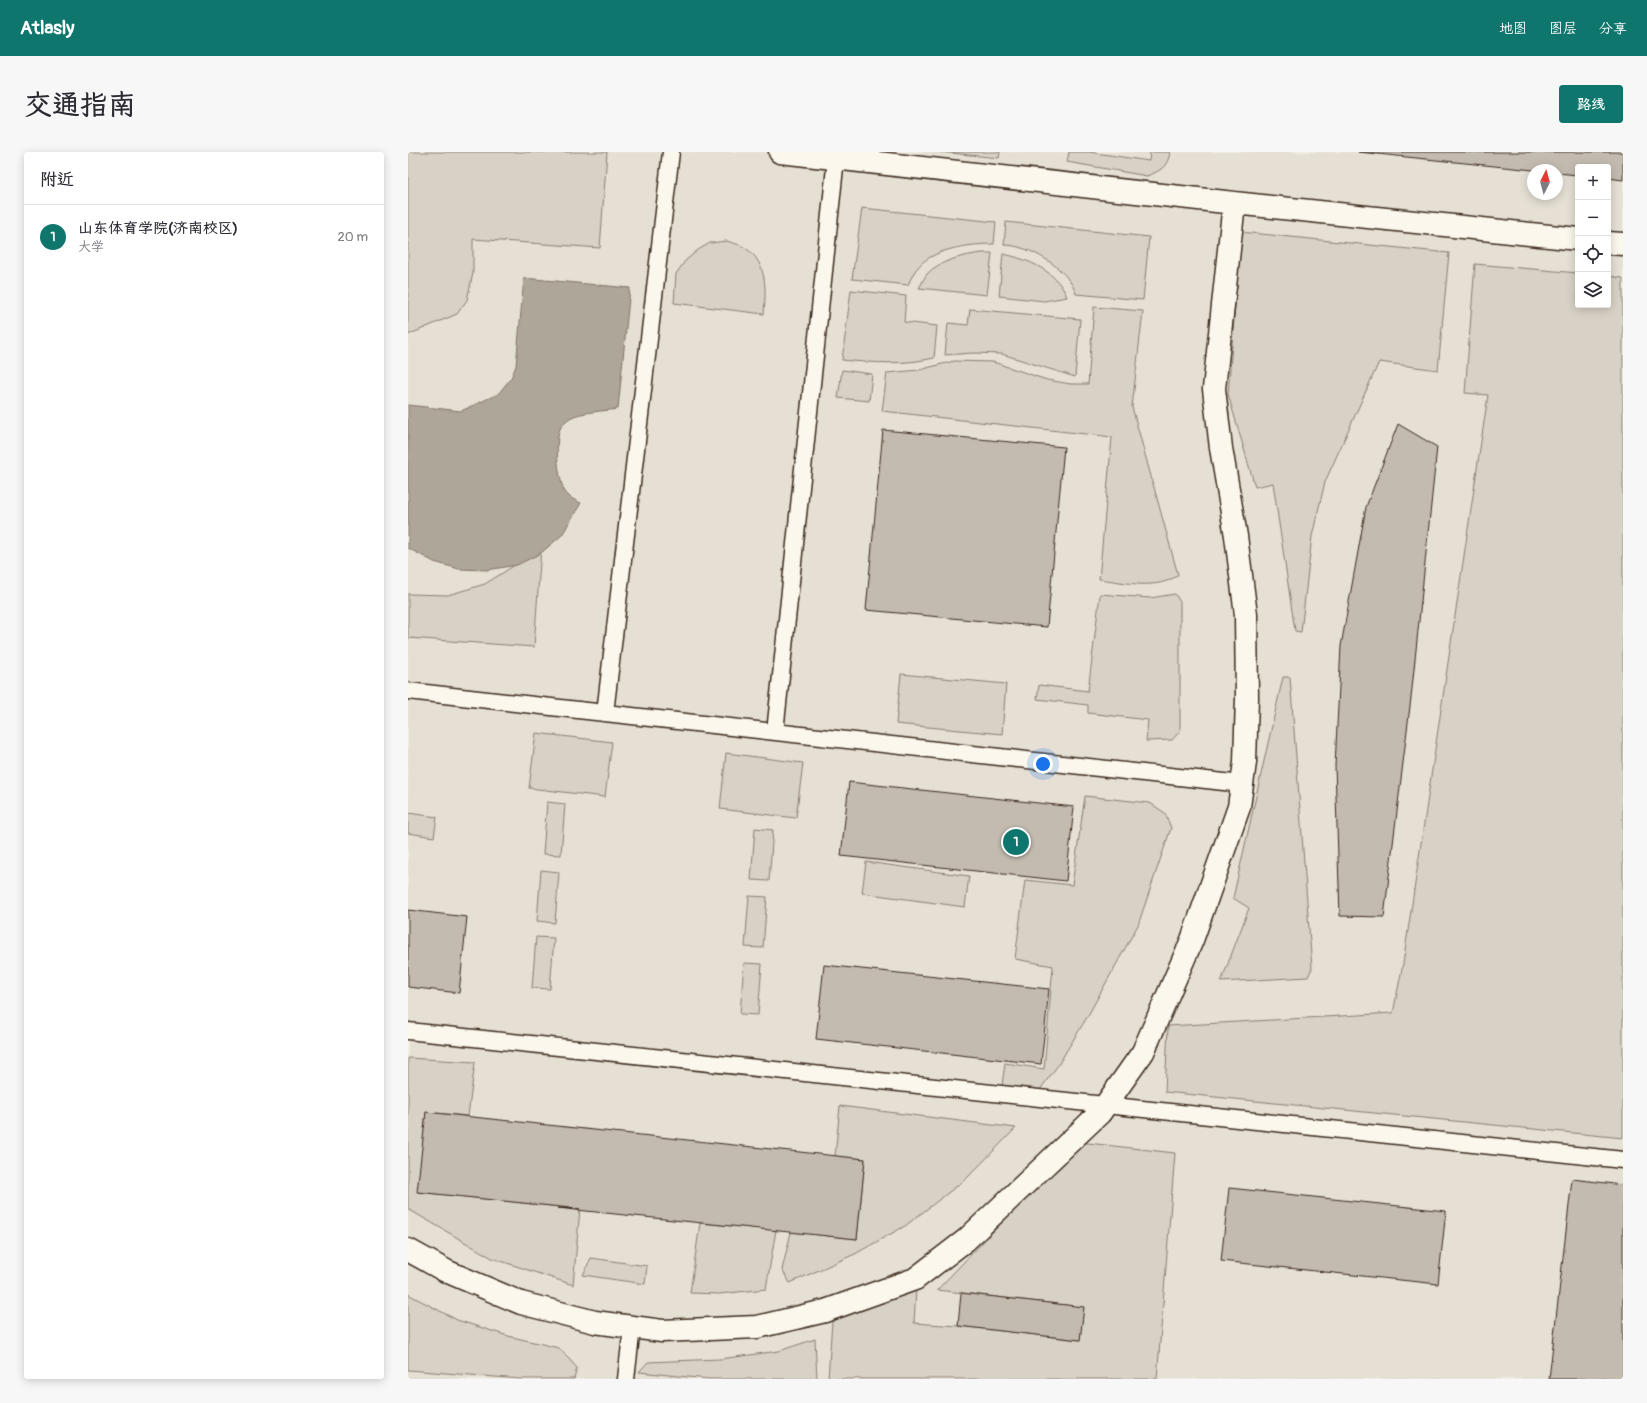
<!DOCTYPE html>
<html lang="zh">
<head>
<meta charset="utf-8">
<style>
  :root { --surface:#fff; --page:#f7f7f7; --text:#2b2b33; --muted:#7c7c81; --line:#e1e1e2; --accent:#0f766e }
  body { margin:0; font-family:Pangolin,"LXGW WenKai TC",sans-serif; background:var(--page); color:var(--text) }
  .controls { position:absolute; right:12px; top:12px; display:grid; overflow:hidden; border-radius:4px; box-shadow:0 2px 10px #0003 }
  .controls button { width:36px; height:36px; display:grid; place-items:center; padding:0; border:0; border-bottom:1px solid var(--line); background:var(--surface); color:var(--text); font:20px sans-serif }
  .compass { position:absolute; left:1119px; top:12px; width:36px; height:36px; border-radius:50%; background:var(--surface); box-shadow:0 2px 10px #0003; rotate:6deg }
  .you { position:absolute; left:635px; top:612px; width:14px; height:14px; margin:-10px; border:3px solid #fff; border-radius:50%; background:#1a73e8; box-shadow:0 0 0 6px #1a73e833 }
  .badge { display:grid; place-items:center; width:26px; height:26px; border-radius:50%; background:var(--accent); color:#fff; font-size:13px; font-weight:700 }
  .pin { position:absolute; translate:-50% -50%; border:2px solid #fff; box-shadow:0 1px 4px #0006 }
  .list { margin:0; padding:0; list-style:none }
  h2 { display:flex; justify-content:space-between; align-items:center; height:52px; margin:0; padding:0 16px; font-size:17px }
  h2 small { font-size:13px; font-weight:400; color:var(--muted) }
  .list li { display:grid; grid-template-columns:26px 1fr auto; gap:12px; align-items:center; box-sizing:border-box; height:64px; padding:0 16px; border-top:1px solid var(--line) }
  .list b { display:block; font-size:15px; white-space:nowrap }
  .list p { margin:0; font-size:13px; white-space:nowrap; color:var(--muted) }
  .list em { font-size:13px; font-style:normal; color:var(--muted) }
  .icon { flex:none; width:22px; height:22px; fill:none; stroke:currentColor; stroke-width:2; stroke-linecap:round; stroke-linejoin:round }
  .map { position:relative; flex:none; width:1215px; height:1227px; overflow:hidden; border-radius:4px }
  header { display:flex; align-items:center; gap:24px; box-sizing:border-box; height:56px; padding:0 20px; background:var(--accent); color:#fff }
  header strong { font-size:19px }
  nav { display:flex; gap:22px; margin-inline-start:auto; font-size:14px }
  .intro { display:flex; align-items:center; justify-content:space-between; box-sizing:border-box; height:96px; padding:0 24px }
  h1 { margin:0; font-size:28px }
  .button { padding:10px 18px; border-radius:4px; background:var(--accent); color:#fff; font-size:14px; font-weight:700 }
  main { display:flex; gap:24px; padding:0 24px }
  aside { flex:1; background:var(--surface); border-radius:4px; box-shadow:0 2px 10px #0003 }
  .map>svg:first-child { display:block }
  .built { fill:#e5dfd4; fill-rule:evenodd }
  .green { fill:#d8d1c6; stroke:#8a7e72 }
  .water { fill:#afa69a; stroke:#817468 }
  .building { fill:#c3bbb0; stroke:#3b2a1e }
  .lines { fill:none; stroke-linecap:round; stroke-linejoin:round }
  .lane-casing { stroke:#3b2a1e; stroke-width:19 }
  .street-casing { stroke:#3b2a1e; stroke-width:25 }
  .lane { stroke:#fbf7ec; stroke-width:16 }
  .street { stroke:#fbf7ec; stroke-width:22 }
</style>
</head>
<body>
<header>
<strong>Atlasly</strong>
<nav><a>地图</a><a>图层</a><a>分享</a></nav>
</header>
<div class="intro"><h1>交通指南</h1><a class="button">路线</a></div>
<main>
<aside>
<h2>附近<small></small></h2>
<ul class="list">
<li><span class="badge">1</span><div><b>山东体育学院(济南校区)</b><p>大学</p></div><em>20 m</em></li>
</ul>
</aside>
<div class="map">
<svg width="1215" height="1227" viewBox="0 0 1215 1227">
  <rect width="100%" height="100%" fill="#f3efe4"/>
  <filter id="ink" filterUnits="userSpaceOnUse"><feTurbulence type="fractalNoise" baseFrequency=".025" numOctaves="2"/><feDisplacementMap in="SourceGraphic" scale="8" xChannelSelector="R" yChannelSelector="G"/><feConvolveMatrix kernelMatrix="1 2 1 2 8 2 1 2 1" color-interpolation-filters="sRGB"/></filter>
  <g filter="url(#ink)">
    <path class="built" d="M0,0H1215V1227H0ZM1170,15H1200V153H1170ZM1125,18H1149V42H1125Z"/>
    <path class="green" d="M0,0H199L192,96L65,87V121L59,148L49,162L0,183Z
      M532,0H592L591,6Z
      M661,0H681L741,9L742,0H762C760,15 752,19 739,24L659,10Z
      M454,56L588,70L586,92C564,92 527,96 511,114C506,119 503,126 500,133L444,127Z
      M598,70L741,85L735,148L668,142C661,117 622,93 596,93Z
      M833,80L1041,101L1030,218L971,210L917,330L904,384L893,480L887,479L865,331L847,335L820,242Z
      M319,89C324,91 330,92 334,94C360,108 358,137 356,162L266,151L268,122L277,109L290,98L302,91Z
      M574,101H584L579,143L511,136C514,131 516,126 519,122C530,109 557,103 574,101Z
      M595,102C620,107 649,119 659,145L636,149L591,144Z
      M1067,112L1170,121V153H1200V124L1215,126V986L757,940L760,874L985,861L995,812L1080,243L1057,241Z
      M443,138L498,144L496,170L529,174L526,206C496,213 464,211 434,208Z
      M686,155L735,159L724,255L770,423C749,439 716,430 691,427L704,285L474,259L479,221L511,218L546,209L585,210L639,228L663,232H680Z
      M562,157L672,167L667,225L594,202L565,201L537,203L540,171L560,173Z
      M434,218L464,222L461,249L430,246Z
      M134,382L126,495L0,486V442L40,443L77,432L107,413Z
      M692,442L742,446L767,442L772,450V579L764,588L738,589L740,568L680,561V553L629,547L631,533L680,539Z
      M493,522L598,532L594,582L488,572Z
      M875,525H882L904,816L900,825L813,830L841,756L825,746Z
      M128,581L204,590L197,645L121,636Z
      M318,601L395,611L388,666L312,657Z
      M677,644L742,651L757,661L763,676L730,773L678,867L650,913L631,939L594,933L597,911L636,917L645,814L607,807L617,728L664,733Z
      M139,650L157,652L153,703L135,702Z
      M0,661L29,665L26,685L0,681Z
      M347,676L365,678L361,729L343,728Z
      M458,710L561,724L557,755L454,741Z
      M133,718L151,720L147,771L129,769Z
      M341,744L359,745L355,796L337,795Z
      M128,785L146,786L142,837L124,836Z
      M336,811L354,812L350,863L332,862Z
      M0,906L67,910L60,964L18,960L10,1040L172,1057L165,1133L84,1106L0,1057Z
      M432,954L608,976L558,1027L497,1074L447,1102L382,1131L374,1118L383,1080L449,1087L457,1007L427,1004Z
      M671,990L767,1001L749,1227H420L424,1169L508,1138L506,1171L550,1174L672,1188L675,1155L529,1138Z
      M292,1071L368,1078L358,1137L311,1142L282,1141Z
      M183,1106L239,1114L237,1132L175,1123Z
      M0,1142L49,1168L100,1184L151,1196L169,1216L166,1227H112L0,1218Z
      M407,1187L409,1227H300L231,1220L240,1210L312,1207L371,1199Z"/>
    <path class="water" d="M116,126L222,136L210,257C197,259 171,260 162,266C159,268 154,272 153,275C146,287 150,325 156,338C160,345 166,348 173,351L154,383L133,401L109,413L79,418L51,417L26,410L0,396V253L53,259L90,242L103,226L108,214Z"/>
    <path class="building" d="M950,0H1215V28L1200,26V15H1170V23L1149,21V18H1125Z
      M990,272L1029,295L1003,546L976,765L932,764L927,614L933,494L958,355Z
      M475,278L656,295L639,475L458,458Z
      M441,630L666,655L658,729L433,704Z
      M0,758L59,765L51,841L0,835Z
      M416,813L641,837L633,912L408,887Z
      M18,960L457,1007L449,1087L149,1056L172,1057L9,1040Z
      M1164,1027L1215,1033V1227H1141Z
      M821,1036L1038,1059L1030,1132L813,1109Z
      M553,1141L676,1155L672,1188L550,1174Z"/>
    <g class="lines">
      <g class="lane-casing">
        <path id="lane" d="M263,0L197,561L834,632
          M0,539L197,561
          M367,580L428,6
          M0,879L1215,1008
          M218,1227L224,1175"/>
      </g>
      <g class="street-casing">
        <path id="street" d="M826,51L1170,87
          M1200,91L1215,92
          M0,1098L38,1119L113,1151L187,1170L254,1179L349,1175L417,1159L507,1127L558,1088L692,961L735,900L784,788L831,655L837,610L839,546L838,463L828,384L813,296L806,237L826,51L372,0"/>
      </g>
      <use href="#lane" class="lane"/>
      <use href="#street" class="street"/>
    </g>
  </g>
</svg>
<div class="controls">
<button>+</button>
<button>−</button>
<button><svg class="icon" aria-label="locate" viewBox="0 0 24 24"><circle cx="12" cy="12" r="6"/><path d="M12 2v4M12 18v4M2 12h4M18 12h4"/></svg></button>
<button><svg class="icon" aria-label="layers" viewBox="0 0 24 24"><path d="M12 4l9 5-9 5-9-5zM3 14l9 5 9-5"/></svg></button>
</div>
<svg class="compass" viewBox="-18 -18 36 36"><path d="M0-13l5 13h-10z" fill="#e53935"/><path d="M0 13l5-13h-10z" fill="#7c7c81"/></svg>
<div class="you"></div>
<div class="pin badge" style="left:608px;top:690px">1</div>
</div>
</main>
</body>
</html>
